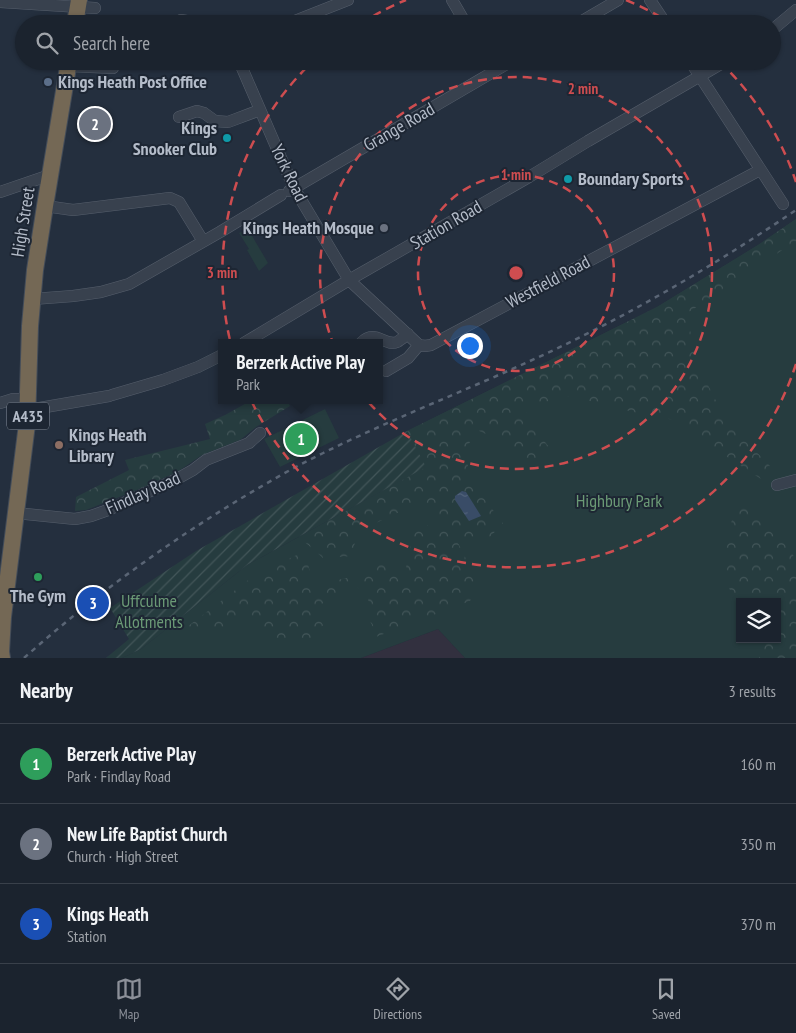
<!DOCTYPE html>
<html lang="en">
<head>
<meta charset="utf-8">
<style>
  :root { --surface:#1b232e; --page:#282f3a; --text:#f1f3f6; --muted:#a0a4aa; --line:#39404a; --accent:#8c9099 }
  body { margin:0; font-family:"PT Sans Narrow",sans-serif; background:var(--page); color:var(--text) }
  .controls { position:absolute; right:15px; bottom:15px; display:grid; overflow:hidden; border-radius:0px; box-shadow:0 1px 4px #0004 }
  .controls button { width:45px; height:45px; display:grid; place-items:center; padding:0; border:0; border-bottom:1px solid var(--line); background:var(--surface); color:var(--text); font:25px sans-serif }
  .you { position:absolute; left:469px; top:345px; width:18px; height:18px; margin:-12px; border:4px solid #fff; border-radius:50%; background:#1a73e8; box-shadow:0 0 0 8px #1a73e833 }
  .badge { display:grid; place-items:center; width:32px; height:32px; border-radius:50%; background:var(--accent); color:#fff; font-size:16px; font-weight:700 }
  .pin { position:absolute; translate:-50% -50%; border:2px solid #fff; box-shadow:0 1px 5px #0006 }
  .popup { position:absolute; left:218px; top:339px; width:165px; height:65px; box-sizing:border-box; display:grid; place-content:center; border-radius:0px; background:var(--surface); filter:drop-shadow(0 1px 4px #0005); font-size:16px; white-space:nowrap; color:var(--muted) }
  .popup b { font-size:19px; color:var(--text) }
  .popup::after { content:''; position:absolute; left:50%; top:100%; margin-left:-10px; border:10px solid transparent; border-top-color:var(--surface) }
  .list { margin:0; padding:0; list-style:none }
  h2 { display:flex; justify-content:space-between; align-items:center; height:65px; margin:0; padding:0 20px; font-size:21px }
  h2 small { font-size:16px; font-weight:400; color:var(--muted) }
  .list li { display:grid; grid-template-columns:32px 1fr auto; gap:15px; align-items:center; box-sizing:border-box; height:80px; padding:0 20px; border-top:1px solid var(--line) }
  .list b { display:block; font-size:19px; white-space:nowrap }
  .list p { margin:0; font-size:16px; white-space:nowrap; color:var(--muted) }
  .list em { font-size:16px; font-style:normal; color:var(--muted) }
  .icon { flex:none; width:28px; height:28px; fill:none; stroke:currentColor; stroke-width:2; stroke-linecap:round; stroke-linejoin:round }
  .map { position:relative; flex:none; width:796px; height:658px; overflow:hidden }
  .search { position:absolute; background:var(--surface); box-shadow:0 1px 4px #0004; left:15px; right:15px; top:15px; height:55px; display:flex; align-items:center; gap:12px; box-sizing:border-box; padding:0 18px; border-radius:28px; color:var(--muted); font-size:19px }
  .sheet { height:305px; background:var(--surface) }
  nav { display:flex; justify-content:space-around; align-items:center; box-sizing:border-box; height:70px; border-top:1px solid var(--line); background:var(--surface); font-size:14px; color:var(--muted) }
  nav a { display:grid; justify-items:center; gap:2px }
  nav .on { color:var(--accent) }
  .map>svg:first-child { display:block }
  .medical { fill:#32303f }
  .green { fill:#263c3f; fill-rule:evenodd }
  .forest { fill:url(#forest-crowns) }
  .garden { fill:url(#garden-furrows) }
  .water { fill:url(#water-ripples) }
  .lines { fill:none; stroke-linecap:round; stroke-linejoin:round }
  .minor-casing { stroke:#565f6c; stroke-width:12 }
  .highway-casing { stroke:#434c59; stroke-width:18 }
  .minor { stroke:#38414e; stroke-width:11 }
  .highway { stroke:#746855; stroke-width:16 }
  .rail { stroke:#5a6575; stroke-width:2.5; stroke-dasharray:5 5; stroke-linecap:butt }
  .ring { fill:none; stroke:#ce4d50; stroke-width:2.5; stroke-dasharray:9 6 }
  .service-dot { fill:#5c6f8a; stroke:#1d2633; stroke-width:2 }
  .culture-dot { fill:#0f9aa8; stroke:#1d2633; stroke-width:2 }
  .worship-dot { fill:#6b7280; stroke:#1d2633; stroke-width:2 }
  .education-dot { fill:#8d6e63; stroke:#1d2633; stroke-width:2 }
  .leisure-dot { fill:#2e9e5b; stroke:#1d2633; stroke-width:2 }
  .labels { text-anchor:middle; stroke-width:4; stroke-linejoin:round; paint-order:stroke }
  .shield { fill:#1d2633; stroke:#878f9c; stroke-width:1 }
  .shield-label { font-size:16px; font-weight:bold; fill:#b4bcc9 }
  .poi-label { font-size:18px; font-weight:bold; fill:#b4bcc9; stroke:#1d2633; text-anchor:start }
  .street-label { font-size:18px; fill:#b4bcc9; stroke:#1d2633 }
  .park-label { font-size:18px; fill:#6b9a76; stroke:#1d2633 }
  .centre { fill:#ce4d50; stroke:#1d2633; stroke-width:2.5 }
  .ring-label { font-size:15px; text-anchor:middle; font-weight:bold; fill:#ce4d50; stroke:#1d2633; stroke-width:4; stroke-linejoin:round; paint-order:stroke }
</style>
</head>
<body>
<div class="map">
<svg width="796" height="658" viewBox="0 0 796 658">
  <defs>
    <pattern id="forest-crowns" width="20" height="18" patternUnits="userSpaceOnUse" patternTransform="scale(1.25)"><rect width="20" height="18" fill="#263c3f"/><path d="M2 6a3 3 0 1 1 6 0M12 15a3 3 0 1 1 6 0" fill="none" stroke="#435659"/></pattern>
    <pattern id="garden-furrows" width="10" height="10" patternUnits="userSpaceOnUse" patternTransform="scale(1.25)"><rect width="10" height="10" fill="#263c3f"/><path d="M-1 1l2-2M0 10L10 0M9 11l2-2" fill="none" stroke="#435659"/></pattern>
    <pattern id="water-ripples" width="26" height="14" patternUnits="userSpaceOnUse" patternTransform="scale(1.25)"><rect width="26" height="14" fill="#394c67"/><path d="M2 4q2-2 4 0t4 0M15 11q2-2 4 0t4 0" fill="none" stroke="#53647b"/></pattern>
  </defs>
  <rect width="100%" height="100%" fill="#242f3e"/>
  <path class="medical" d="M438,629L465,658H361Z"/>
  <path class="green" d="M796,219V658H465L438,629L361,658H122L141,649L247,565L425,468L407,431L657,307L758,245ZM740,602H777V639H740Z
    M248,229L268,263L259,271L247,250L249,249L239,233Z
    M325,409L339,438L280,467L264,439Z"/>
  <path class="forest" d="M796,219V241L686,314L699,367L726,421L770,466L768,481L761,479L721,453L679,421L633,412L570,396L525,407L529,420L548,446L537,463L518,455L497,439L477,430L463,454L479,492L503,523L490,537L465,538L424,507L397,513L374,524L346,526L355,540L353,556L323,558L299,537L425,467L407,431L657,307L758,245Z
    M252,400H287L290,406L256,427L240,440L202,455L177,472L137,490L86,510L75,511L76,497L129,470L125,460L210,439L205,424L225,415Z
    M743,504C762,521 784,538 796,560V658H759L767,642L765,639H777V602H740V603L728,587L725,561L726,534L736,511Z
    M425,525L442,528L455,537L479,585L470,601L368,640L375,631L369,619L368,593L352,585L317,607L323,625L314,638L272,643L246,616L218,632L187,627L255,575L305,551L313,585L361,575L379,562L392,564L403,581L414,531Z"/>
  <path class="garden" d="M407,431L426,467L247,565L141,649L122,658H106L129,639L110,608L196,551Z"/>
  <path class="water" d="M462,491L466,492L481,516L469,521L455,500V496Z"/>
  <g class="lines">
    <g class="minor-casing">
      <path id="minor" d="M452,0L466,24
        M650,0L666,24
        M0,2L95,8
        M181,20L204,24
        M287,24L348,0
        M577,24L618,0
        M772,30L796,10
        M239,61L294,188L349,280L419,345L425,346L431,345L760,170
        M690,61L783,204
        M69,66L113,68
        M179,117L197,111L204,113L215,121L228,122L260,110
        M289,191L512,61
        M0,192L50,175
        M45,206L73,210L170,198L179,202L203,241
        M33,299L73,296L101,292L129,284L220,232L281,195
        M244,343L349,280L529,177L588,141L726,61
        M361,343C375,328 385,347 397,342C401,340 405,336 408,334
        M386,371L408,358L419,345
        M112,395L163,380L198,367L222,355
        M0,403L13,399H28
        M28,410L109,396
        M777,485L796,480
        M16,513L75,519L91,516L108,510L175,480L193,470L206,460L249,443L260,433"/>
    </g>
    <g class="highway-casing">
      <path id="highway" d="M75,24L79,0
        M2,658L1,652L3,617L27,424L30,326L35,270L45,206L69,61"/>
    </g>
    <use href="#minor" class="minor"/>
    <use href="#highway" class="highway"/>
    <path class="rail" d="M24,658C106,585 196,522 292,469C369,428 451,397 530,361C623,319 712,267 796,210"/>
  </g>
  <g class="ring">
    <circle cx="516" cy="273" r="98"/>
    <circle cx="516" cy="273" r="196"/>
    <path d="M796 364A294 294 0 1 1 312 62M360 24A294 294 0 0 1 406 0M626 0A294 294 0 0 1 672 24M720 62A294 294 0 0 1 796 182"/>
  </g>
  <circle class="service-dot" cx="48" cy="82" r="5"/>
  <g class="culture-dot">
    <circle cx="227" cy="138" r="5"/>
    <circle cx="568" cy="179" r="5"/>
  </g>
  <circle class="worship-dot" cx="384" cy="228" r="5"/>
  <circle class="education-dot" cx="59" cy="445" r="5"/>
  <circle class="leisure-dot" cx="38" cy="577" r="5"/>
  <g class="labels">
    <rect class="shield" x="7" y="402.5" width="42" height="27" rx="4"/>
    <g class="shield-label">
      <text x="28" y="422">A435</text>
    </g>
    <g class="poi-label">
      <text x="58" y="88">Kings Heath Post Office</text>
      <text x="217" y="134" text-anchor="end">Kings<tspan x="217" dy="21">Snooker Club</tspan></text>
      <text x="578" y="185">Boundary Sports</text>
      <text x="374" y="234" text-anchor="end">Kings Heath Mosque</text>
      <text x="69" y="441">Kings Heath<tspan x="69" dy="21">Library</tspan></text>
      <text x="38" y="602" text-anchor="middle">The Gym</text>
    </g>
    <g class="street-label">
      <text transform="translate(399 127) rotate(-30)" y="6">Grange Road</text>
      <text transform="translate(289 173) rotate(64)" y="6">York Road</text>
      <text transform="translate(23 222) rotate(-81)" y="6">High Street</text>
      <text transform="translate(446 225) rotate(-30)" y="6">Station Road</text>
      <text transform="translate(548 282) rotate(-28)" y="6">Westfield Road</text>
      <text transform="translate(143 493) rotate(-24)" y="6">Findlay Road</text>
    </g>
    <g class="park-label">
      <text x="619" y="507">Highbury Park</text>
      <text x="149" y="607">Uffculme<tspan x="149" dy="21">Allotments</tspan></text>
    </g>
  </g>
  <circle cx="516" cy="273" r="8" class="centre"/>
  <g class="ring-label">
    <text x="583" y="94">2 min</text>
    <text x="516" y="180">1 min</text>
    <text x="222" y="278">3 min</text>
  </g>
</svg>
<div class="controls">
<button><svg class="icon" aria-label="layers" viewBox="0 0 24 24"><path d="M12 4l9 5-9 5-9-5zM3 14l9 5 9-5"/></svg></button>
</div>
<div class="you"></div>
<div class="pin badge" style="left:301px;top:439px;background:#2e9e5b">1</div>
<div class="popup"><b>Berzerk Active Play</b>Park</div>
<div class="pin badge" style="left:95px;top:124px;background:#6b7280">2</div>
<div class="pin badge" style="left:93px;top:603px;background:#1a4fb4">3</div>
<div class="search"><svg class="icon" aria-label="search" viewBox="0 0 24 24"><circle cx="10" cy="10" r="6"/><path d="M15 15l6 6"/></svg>Search here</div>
</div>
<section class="sheet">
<h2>Nearby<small>3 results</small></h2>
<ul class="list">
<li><span class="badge" style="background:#2e9e5b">1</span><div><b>Berzerk Active Play</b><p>Park · Findlay Road</p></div><em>160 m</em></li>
<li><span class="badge" style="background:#6b7280">2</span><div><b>New Life Baptist Church</b><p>Church · High Street</p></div><em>350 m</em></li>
<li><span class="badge" style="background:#1a4fb4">3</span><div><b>Kings Heath</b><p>Station</p></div><em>370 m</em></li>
</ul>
</section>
<nav>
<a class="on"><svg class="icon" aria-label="map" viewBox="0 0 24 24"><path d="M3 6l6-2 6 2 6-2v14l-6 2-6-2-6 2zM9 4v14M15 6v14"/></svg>Map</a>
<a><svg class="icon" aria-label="directions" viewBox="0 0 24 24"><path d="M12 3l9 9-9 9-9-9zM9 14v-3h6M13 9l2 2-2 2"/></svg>Directions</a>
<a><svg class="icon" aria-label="saved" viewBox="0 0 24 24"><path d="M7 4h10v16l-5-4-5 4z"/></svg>Saved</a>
</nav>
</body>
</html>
